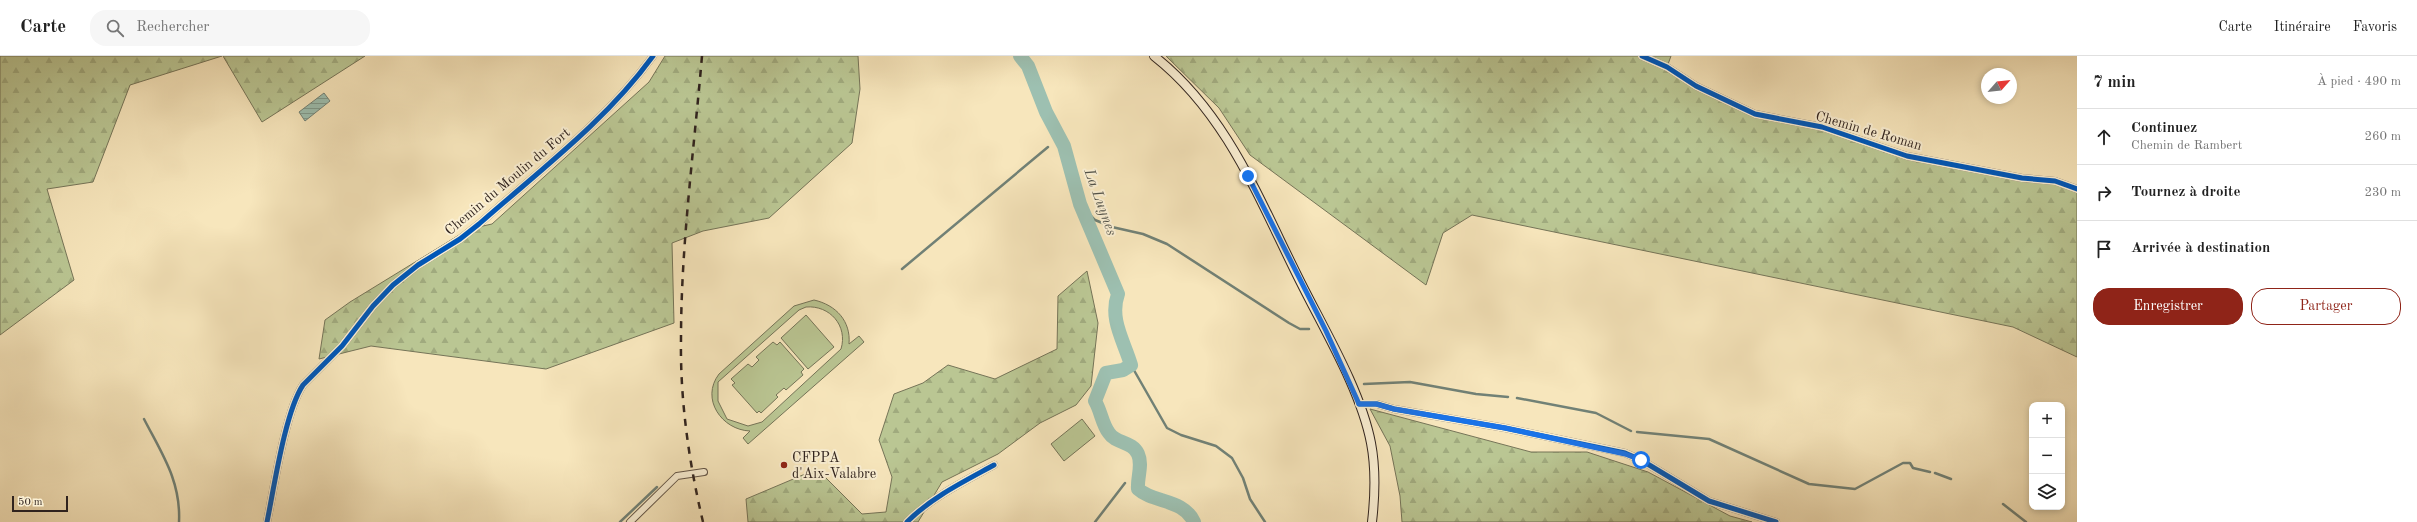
<!DOCTYPE html>
<html lang="fr">
<head>
<meta charset="utf-8">
<style>
  :root { --surface:#fff; --page:#f6f6f6; --text:#222; --muted:#767676; --line:#e0e0e0; --accent:#8f2418 }
  body { margin:0; font-family:"Old Standard TT",serif; background:var(--page); color:var(--text) }
  .controls { position:absolute; right:12px; bottom:12px; display:grid; overflow:hidden; border-radius:8px; box-shadow:0 2px 6px #0003 }
  .controls button { width:36px; height:36px; display:grid; place-items:center; padding:0; border:0; border-bottom:1px solid var(--line); background:var(--surface); color:var(--text); font:20px sans-serif }
  .compass { position:absolute; left:1981px; top:12px; width:36px; height:36px; border-radius:50%; background:var(--surface); box-shadow:0 2px 6px #0003; rotate:63deg }
  .scale { position:absolute; left:12px; bottom:10px; width:56px; box-sizing:border-box; padding-left:4px; border:2px solid #30231e; border-top:0; font-size:11px; line-height:14px; white-space:nowrap; color:#30231e; -webkit-text-stroke:3px #faefd3; paint-order:stroke }
  .stop { position:absolute; width:12px; height:12px; margin:-9px; border:3px solid #1a73e8; border-radius:50%; background:#fff }
  .stop.end { background:#1a73e8; border-color:#fff; box-shadow:0 1px 4px #0008 }
  .list { margin:0; padding:0; list-style:none }
  h2 { display:flex; justify-content:space-between; align-items:center; height:52px; margin:0; padding:0 16px; font-size:17px }
  h2 small { font-size:13px; font-weight:400; color:var(--muted) }
  .list li { display:grid; grid-template-columns:26px 1fr auto; gap:12px; align-items:center; box-sizing:border-box; height:56px; padding:0 16px; border-top:1px solid var(--line) }
  .list b { display:block; font-size:15px; white-space:nowrap }
  .list p { margin:0; font-size:13px; white-space:nowrap; color:var(--muted) }
  .list em { font-size:13px; font-style:normal; color:var(--muted) }
  .actions { display:flex; gap:8px; padding:12px 16px }
  .actions a { flex:1; padding:9px 0; border:1px solid var(--accent); border-radius:16px; text-align:center; font-size:14px; color:var(--accent) }
  .actions .main { background:var(--accent); color:#fff }
  .icon { flex:none; width:22px; height:22px; fill:none; stroke:currentColor; stroke-width:2; stroke-linecap:round; stroke-linejoin:round }
  .map { position:relative; flex:none; width:2077px; height:466px; overflow:hidden }
  header { display:flex; align-items:center; gap:24px; box-sizing:border-box; height:56px; padding:0 20px; background:var(--surface); border-bottom:1px solid var(--line) }
  header strong { font-size:19px }
  nav { display:flex; gap:22px; margin-inline-start:auto; font-size:14px }
  .search { width:280px; height:36px; background:var(--page); display:flex; align-items:center; gap:10px; box-sizing:border-box; padding:0 14px; border-radius:16px; color:var(--muted); font-size:15px }
  main { display:flex }
  aside { flex:1; background:var(--surface) }
  .map>svg:first-child { display:block }
  .grass { fill:#bac693; stroke:#757458; fill-rule:evenodd }
  .forest { fill:url(#forest-firs); stroke:#757458 }
  .water { fill:url(#water-rules); stroke:#718176 }
  .lines { fill:none; stroke-linecap:round; stroke-linejoin:round }
  .stream { stroke:#718176; stroke-width:2.5 }
  .river { stroke:#9dc0b1; stroke-width:14 }
  .street-casing { stroke:#625446; stroke-width:8 }
  .secondary-casing { stroke:#30231e; stroke-width:10 }
  .street { stroke:#faefd3; stroke-width:6 }
  .secondary { stroke:#faefd3; stroke-width:8 }
  .rail { stroke:#30231e; stroke-width:2.5; stroke-dasharray:7 7; stroke-linecap:butt }
  .cycleway-casing { stroke:#faefd3; stroke-width:8 }
  .cycleway { stroke:#0057b8; stroke-width:5 }
  .route { stroke:#1a73e8; stroke-width:5 }
  .poi-dot { fill:#8f2418; stroke:#faefd3; stroke-width:1.5 }
  .labels { text-anchor:middle; stroke-width:4; stroke-linejoin:round; paint-order:stroke }
  .street-label { font-size:14px; fill:#30231e; stroke:#faefd3 }
  .poi-label { font-size:14px; fill:#30231e; stroke:#faefd3; text-anchor:start }
  .water-label { font-size:15px; font-style:italic; fill:#51524a; stroke:#faefd3 }
</style>
</head>
<body>
<header>
<strong>Carte</strong>
<div class="search"><svg class="icon" aria-label="search" viewBox="0 0 24 24"><circle cx="10" cy="10" r="6"/><path d="M15 15l6 6"/></svg>Rechercher</div>
<nav><a>Carte</a><a>Itinéraire</a><a>Favoris</a></nav>
</header>
<main>
<div class="map">
<svg width="2077" height="466" viewBox="0 0 2077 466">
  <defs>
    <pattern id="forest-firs" width="22" height="20" patternUnits="userSpaceOnUse"><rect width="22" height="20" fill="#bac693"/><path d="M5 1l3.5 6h-7zM16 11l3.5 6h-7z" fill="#a0aa7e"/></pattern>
    <pattern id="water-rules" width="6" height="5" patternUnits="userSpaceOnUse"><rect width="6" height="5" fill="#9dc0b1"/><path d="M0 2.5h6" fill="none" stroke="#809c8f"/></pattern>
  </defs>
  <rect width="100%" height="100%" fill="#f7e6bc"/>
  <filter id="stains"><feTurbulence type="fractalNoise" baseFrequency=".005" numOctaves="4"/><feColorMatrix values="0 0 0 0 .2 0 0 0 0 .09 0 0 0 0 .02 0 0 0 .5 -.17"/></filter>
  <radialGradient id="worn" r=".72"><stop offset=".6" stop-color="#630" stop-opacity="0"/><stop offset="1" stop-color="#630" stop-opacity=".3"/></radialGradient>
  <path class="grass" d="M814,244C836,249 851,265 849,288L859,280L864,286L748,388L743,382L750,375C722,374 700,343 719,318L794,250ZM806,251C830,249 848,270 841,293L762,366L748,370L727,363L718,345V326L799,254Z
    M806,259L834,291L808,313L781,282Z
    M773,286L777,289L780,286L804,313L801,316L803,319L786,334L784,332L776,339L778,341L761,357L759,355L757,357L732,329L735,327L731,323L748,308L752,311L759,304L756,301Z
    M1082,363L1095,380L1064,405L1051,388Z"/>
  <path class="forest" d="M0,0H222L130,29L93,126L47,133L74,224L0,279Z
    M223,0H365L262,66Z
    M665,0H858L860,33L852,87L769,162L703,175L672,187L674,267L546,313L371,290L319,303L325,264L350,246L469,173L492,168L649,26Z
    M1166,0H1671L1667,11L1741,52L1822,71L1907,100L2055,125L2077,133V301L2013,271L1472,159L1443,177L1426,229L1250,99L1219,52Z
    M1087,215L1098,267L1091,330L1076,349L1040,367L998,398L942,426L918,466H748L746,443L817,413L862,458L886,456L892,421L879,384L894,338L923,327L948,309L995,323L1057,293L1058,240Z
    M1370,353L1531,396H1587L1648,416L1730,460L1752,466H1402L1400,440L1390,390Z"/>
  <path class="water" d="M324,37L330,45L305,65L299,56Z"/>
  <g class="lines">
    <path class="stream" d="M1080,148L1095,164L1110,170
      M1112,171L1143,178L1167,188L1289,267L1300,273H1309
      M902,213L1048,91
      M1131,309L1167,372L1181,379L1216,390L1232,402L1243,422L1250,443L1265,466
      M1364,328L1410,326L1476,338L1508,341
      M1517,342L1596,357L1631,375
      M144,363C162,398 181,425 179,466
      M1637,376L1709,383L1809,428L1855,433L1903,407H1910L1913,412L1930,416
      M1135,414L1140,407
      M1935,417L1951,423
      M2003,448L2026,466
      M620,466L657,431
      M1095,466L1125,427"/>
    <path class="river" d="M1020,0L1028,10L1046,56L1064,90L1080,148L1118,238C1109,263 1124,285 1131,309L1123,314L1106,317L1095,345C1101,355 1102,368 1109,377C1116,388 1132,385 1138,398C1143,409 1137,421 1138,433C1153,447 1184,443 1194,466"/>
    <g class="street-casing">
      <path id="street" d="M1642,0L1667,11L1696,30L1755,58L1822,71L1907,100L2022,122L2055,125L2077,133
        M1359,348H1377L1394,353L1505,372L1625,397L1641,404L1709,445L1776,466
        M267,466C274,432 285,356 303,329L342,290L373,250L393,229L418,209L460,183L479,168C539,115 606,65 653,0
        M630,466L677,420L704,416
        M907,466C932,441 963,426 994,409"/>
    </g>
    <g class="secondary-casing">
      <path id="secondary" d="M1154,0C1228,58 1260,146 1301,227C1325,275 1361,335 1371,387C1376,413 1375,440 1372,466"/>
    </g>
    <use href="#street" class="street"/>
    <use href="#secondary" class="secondary"/>
    <path class="rail" d="M702,0C694,94 681,189 681,283C680,344 689,407 703,466"/>
    <g class="cycleway-casing">
      <path id="cycleway" d="M1642,0L1667,11L1696,30L1755,58L1822,71L1907,100L2022,122L2055,125L2077,133
        M1359,348H1377L1394,353L1505,372L1625,397L1641,404L1709,445L1776,466
        M267,466C274,432 285,356 303,329L342,290L373,250L393,229L418,209L460,183L479,168C539,115 606,65 653,0
        M907,466C932,441 963,426 994,409"/>
    </g>
    <use href="#cycleway" class="cycleway"/>
  </g>
  <g class="lines">
    <path class="route" d="M1248,120L1326,275L1359,348H1376L1394,353L1505,372L1625,398L1641,404"/>
  </g>
  <circle class="poi-dot" cx="784" cy="409" r="4"/>
  <g class="labels">
    <g class="street-label">
      <text transform="translate(1869 74) rotate(16)" y="5">Chemin de Roman</text>
      <text transform="translate(507 125) rotate(-40)" y="5">Chemin du Moulin du Fort</text>
    </g>
    <g class="poi-label">
      <text x="792" y="406">CFPPA<tspan x="792" dy="16">d'Aix-Valabre</tspan></text>
    </g>
    <g class="water-label">
      <text transform="translate(1101 146) rotate(70)" y="5">La Luynes</text>
    </g>
  </g>
  <rect width="100%" height="100%" filter="url(#stains)"/>
  <rect width="100%" height="100%" fill="url(#worn)"/>
</svg>
<div class="controls">
<button>+</button>
<button>−</button>
<button><svg class="icon" aria-label="layers" viewBox="0 0 24 24"><path d="M12 4l9 5-9 5-9-5zM3 14l9 5 9-5"/></svg></button>
</div>
<svg class="compass" viewBox="-18 -18 36 36"><path d="M0-13l5 13h-10z" fill="#e53935"/><path d="M0 13l5-13h-10z" fill="#767676"/></svg>
<div class="scale">50 m</div>
<div class="stop" style="left:1641px;top:404px"></div>
<div class="stop end" style="left:1248px;top:120px"></div>
</div>
<aside>
<h2>7 min<small>À pied · 490 m</small></h2>
<ul class="list">
<li><svg class="icon" aria-label="ahead" viewBox="0 0 24 24"><path d="M12 20V5M6 11l6-6 6 6"/></svg><div><b>Continuez</b><p>Chemin de Rambert</p></div><em>260 m</em></li>
<li><svg class="icon" aria-label="right" viewBox="0 0 24 24"><path d="M7 20v-9h11M14 6l5 5-5 5"/></svg><div><b>Tournez à droite</b></div><em>230 m</em></li>
<li><svg class="icon" aria-label="arrive" viewBox="0 0 24 24"><path d="M6 21V4h12l-3 4 3 4H6"/></svg><div><b>Arrivée à destination</b></div></li>
</ul>
<div class="actions"><a class="main">Enregistrer</a><a>Partager</a></div>
</aside>
</main>
</body>
</html>
